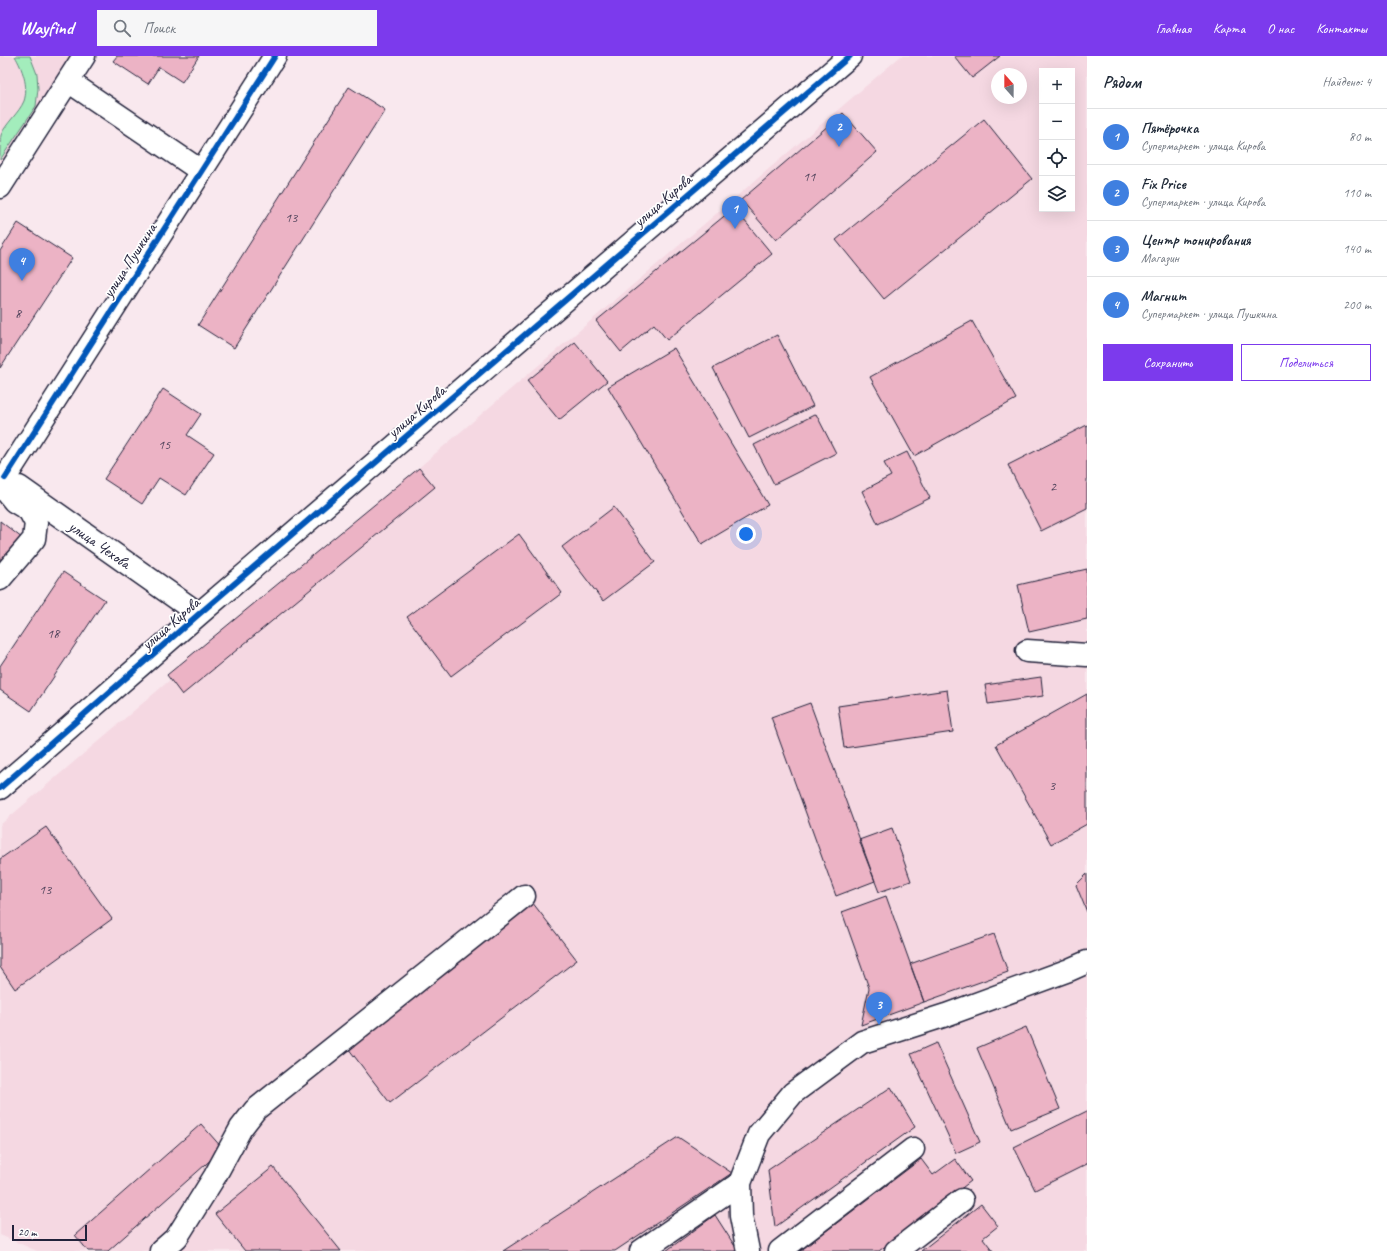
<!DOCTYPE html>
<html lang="ru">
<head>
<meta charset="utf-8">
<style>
  :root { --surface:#fff; --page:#f6f6f7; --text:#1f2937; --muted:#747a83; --line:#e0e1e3; --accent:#7c3aed }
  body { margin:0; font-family:Caveat,sans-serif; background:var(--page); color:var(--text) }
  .controls { position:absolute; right:12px; top:12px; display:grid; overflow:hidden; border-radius:0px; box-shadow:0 4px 16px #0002 }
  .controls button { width:36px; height:36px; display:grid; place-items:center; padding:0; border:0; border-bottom:1px solid var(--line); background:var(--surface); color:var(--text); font:20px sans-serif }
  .compass { position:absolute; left:991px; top:12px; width:36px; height:36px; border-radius:50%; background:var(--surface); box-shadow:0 4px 16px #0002; rotate:339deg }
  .scale { position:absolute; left:12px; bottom:10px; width:75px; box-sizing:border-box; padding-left:4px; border:2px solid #22223b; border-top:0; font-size:11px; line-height:14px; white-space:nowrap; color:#22223b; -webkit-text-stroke:3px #fff; paint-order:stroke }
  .you { position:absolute; left:746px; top:478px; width:14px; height:14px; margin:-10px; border:3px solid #fff; border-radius:50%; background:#1a73e8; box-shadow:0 0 0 6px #1a73e833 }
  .badge { display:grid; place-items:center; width:26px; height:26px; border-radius:50%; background:var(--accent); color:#fff; font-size:13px; font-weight:700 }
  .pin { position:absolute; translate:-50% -33px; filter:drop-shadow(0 1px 2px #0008) }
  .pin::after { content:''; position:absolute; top:21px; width:14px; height:12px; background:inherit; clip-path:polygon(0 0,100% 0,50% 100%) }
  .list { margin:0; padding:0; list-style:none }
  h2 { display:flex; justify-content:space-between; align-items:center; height:52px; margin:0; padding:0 16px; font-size:17px }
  h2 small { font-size:13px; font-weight:400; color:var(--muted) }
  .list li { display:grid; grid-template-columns:26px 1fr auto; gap:12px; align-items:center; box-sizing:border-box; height:56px; padding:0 16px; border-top:1px solid var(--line) }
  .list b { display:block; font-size:15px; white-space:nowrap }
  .list p { margin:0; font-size:13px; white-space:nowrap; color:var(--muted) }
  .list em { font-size:13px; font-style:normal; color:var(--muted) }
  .actions { display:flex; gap:8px; padding:12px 16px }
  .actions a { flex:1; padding:9px 0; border:1px solid var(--accent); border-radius:0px; text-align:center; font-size:14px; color:var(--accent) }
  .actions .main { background:var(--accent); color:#fff }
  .icon { flex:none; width:22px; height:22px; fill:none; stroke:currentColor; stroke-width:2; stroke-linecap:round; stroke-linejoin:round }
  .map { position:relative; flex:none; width:1087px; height:1195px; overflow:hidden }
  header { display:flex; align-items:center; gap:24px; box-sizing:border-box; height:56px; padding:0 20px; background:var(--accent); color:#fff }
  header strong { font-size:19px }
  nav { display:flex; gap:22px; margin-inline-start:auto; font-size:14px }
  .search { width:280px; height:36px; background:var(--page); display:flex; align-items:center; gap:10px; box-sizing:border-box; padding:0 14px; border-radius:0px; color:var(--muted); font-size:15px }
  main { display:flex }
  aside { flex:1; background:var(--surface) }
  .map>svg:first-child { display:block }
  .built { fill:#f5d8e2; fill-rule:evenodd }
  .green { fill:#a3edbc; stroke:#62887c }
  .building { fill:#ecb3c5; stroke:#22223b }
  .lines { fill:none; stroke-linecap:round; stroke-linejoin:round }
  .minor-casing { stroke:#22223b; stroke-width:25 }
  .minor { stroke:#fff; stroke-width:22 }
  .cycleway-casing { stroke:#fff; stroke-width:8 }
  .cycleway { stroke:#0057b8; stroke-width:6 }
  .labels { text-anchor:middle; stroke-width:3.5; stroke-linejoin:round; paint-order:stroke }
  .number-label { font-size:14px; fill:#54465e }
  .street-label { font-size:16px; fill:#22223b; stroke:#fff }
</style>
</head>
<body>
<header>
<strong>Wayfind</strong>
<div class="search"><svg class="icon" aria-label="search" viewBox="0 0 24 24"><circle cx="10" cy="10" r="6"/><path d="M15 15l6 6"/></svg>Поиск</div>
<nav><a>Главная</a><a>Карта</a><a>О нас</a><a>Контакты</a></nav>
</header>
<main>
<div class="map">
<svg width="1087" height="1195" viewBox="0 0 1087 1195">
  <rect width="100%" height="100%" fill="#f9e8ee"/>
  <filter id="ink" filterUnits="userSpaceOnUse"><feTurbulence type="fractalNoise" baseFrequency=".025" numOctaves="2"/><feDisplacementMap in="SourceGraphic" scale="8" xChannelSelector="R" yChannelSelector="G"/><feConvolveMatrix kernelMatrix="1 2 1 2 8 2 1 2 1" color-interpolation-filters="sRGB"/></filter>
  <g filter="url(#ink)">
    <path class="built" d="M0,0H71L0,109Z
      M901,0H1087V1195H37L0,1179V769ZM1042,15H1072V153H1042ZM997,18H1021V42H997Z"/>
    <path class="green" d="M15,0H30L37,18L38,33L36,50L0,104C0,97 0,85 1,79C6,67 19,57 24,45C29,30 22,12 15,0Z"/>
    <path class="building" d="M117,0H199L182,26L159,11L148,28L113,5Z
      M954,0H1000L972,22Z
      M349,31L385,54L234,292L198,269Z
      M843,57L877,96L776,184L741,144Z
      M984,63L1032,123L884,243L836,184Z
      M734,152L772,198L667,284L654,268L621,296L596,265Z
      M18,167L72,202L0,312V195Z
      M972,265L1016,343L914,400L870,321Z
      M777,279L813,350L749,382L713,312Z
      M575,286L607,325L559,364L527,325Z
      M674,292L768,449L702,488L608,331Z
      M163,333L201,358L187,379L214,397L186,439L159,422L142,448L104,423Z
      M816,358L836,397L774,428L754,389Z
      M1087,369V452L1041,475L1008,409Z
      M907,396L930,442L878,468L862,435L891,420L884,407Z
      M419,412L435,431L182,639L167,619Z
      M614,451L655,506L603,545L562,491Z
      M0,465L27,486L0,520Z
      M519,478L562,537L451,620L407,561Z
      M1087,513V563L1029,576L1018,529Z
      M63,516L105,544L31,655L0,634V610Z
      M1041,621L1043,640L988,648L985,629Z
      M947,634L953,676L844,692L838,650Z
      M1087,638V768L1051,788L996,689Z
      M810,647L875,825L836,840L771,661Z
      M46,771L112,863L15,933L0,911V803Z
      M892,772L911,825L879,836L859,784Z
      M1087,818V856L1076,829Z
      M886,840L924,946L861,969L869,932L842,856Z
      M532,846L577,904L390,1047L345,988Z
      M994,878L1008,916L924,946L910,908Z
      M1026,971L1060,1053L1011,1073L977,992Z
      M936,987L980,1086L956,1097L911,998Z
      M891,1031L915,1071L775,1171L768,1114Z
      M1087,1055V1108L1035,1134L1014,1091Z
      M201,1068L223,1093L108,1195H88L75,1179Z
      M678,1081L732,1117L615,1195H503Z
      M921,1103L933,1119L955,1103L971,1125L879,1195H800Z
      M273,1111L341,1195H245L215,1158Z
      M981,1148L998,1170L983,1182L993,1195H921Z
      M715,1159L738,1195H666Z"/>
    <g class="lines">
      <g class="minor-casing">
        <path id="minor" d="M84,0L68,25L201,115
          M0,131L68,25
          M19,431L199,558
          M0,523L34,483L36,467L29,454L14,445L6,435L5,422L275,0
          M1027,595L1087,599
          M0,732L199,558L850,0
          M161,1195L177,1181L215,1120L241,1072L255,1054L524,840
          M641,1195L740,1127
          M748,1195L741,1160L740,1127L759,1078L793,1037L862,986L946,959L1069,914L1087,906
          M780,1195L913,1093
          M896,1195L962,1144"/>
      </g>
      <use href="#minor" class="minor"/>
      <g class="cycleway-casing">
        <path id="cycleway" d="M5,422L275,0
          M0,732L199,558L850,0"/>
      </g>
      <use href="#cycleway" class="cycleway"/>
    </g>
  </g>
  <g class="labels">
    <g class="number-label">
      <text x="809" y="125">11</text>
      <text x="291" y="166">13</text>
      <text x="18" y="262">8</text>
      <text x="164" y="393">15</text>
      <text x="1053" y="435">2</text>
      <text x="53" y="582">18</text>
      <text x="1052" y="734">3</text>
      <text x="45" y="838">13</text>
    </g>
    <g class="street-label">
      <text transform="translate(662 144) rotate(-41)" y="6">улица Кирова</text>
      <text transform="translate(129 204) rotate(-57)" y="6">улица Пушкина</text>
      <text transform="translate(416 355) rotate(-41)" y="6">улица Кирова</text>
      <text transform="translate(100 488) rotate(35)" y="6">улица Чехова</text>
      <text transform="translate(170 567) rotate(-41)" y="6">улица Кирова</text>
    </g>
  </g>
</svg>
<div class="controls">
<button>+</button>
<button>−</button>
<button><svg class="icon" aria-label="locate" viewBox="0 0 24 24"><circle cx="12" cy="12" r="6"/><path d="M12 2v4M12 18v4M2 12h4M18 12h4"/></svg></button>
<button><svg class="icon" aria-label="layers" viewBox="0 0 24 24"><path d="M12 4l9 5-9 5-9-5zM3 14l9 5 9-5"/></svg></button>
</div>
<svg class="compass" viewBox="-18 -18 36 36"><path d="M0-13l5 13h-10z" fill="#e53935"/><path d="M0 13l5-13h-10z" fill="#747a83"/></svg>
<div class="scale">20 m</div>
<div class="you"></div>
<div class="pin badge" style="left:735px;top:173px;background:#3f7fe0">1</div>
<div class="pin badge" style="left:839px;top:91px;background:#3f7fe0">2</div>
<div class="pin badge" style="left:879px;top:969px;background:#3f7fe0">3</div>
<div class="pin badge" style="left:22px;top:225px;background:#3f7fe0">4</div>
</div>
<aside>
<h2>Рядом<small>Найдено: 4</small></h2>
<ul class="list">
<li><span class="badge" style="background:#3f7fe0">1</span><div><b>Пятёрочка</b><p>Супермаркет · улица Кирова</p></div><em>80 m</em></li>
<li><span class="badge" style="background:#3f7fe0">2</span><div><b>Fix Price</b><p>Супермаркет · улица Кирова</p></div><em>110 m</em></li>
<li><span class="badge" style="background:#3f7fe0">3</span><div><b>Центр тонирования</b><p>Магазин</p></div><em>140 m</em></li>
<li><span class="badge" style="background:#3f7fe0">4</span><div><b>Магнит</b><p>Супермаркет · улица Пушкина</p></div><em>200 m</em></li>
</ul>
<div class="actions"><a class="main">Сохранить</a><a>Поделиться</a></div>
</aside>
</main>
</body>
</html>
